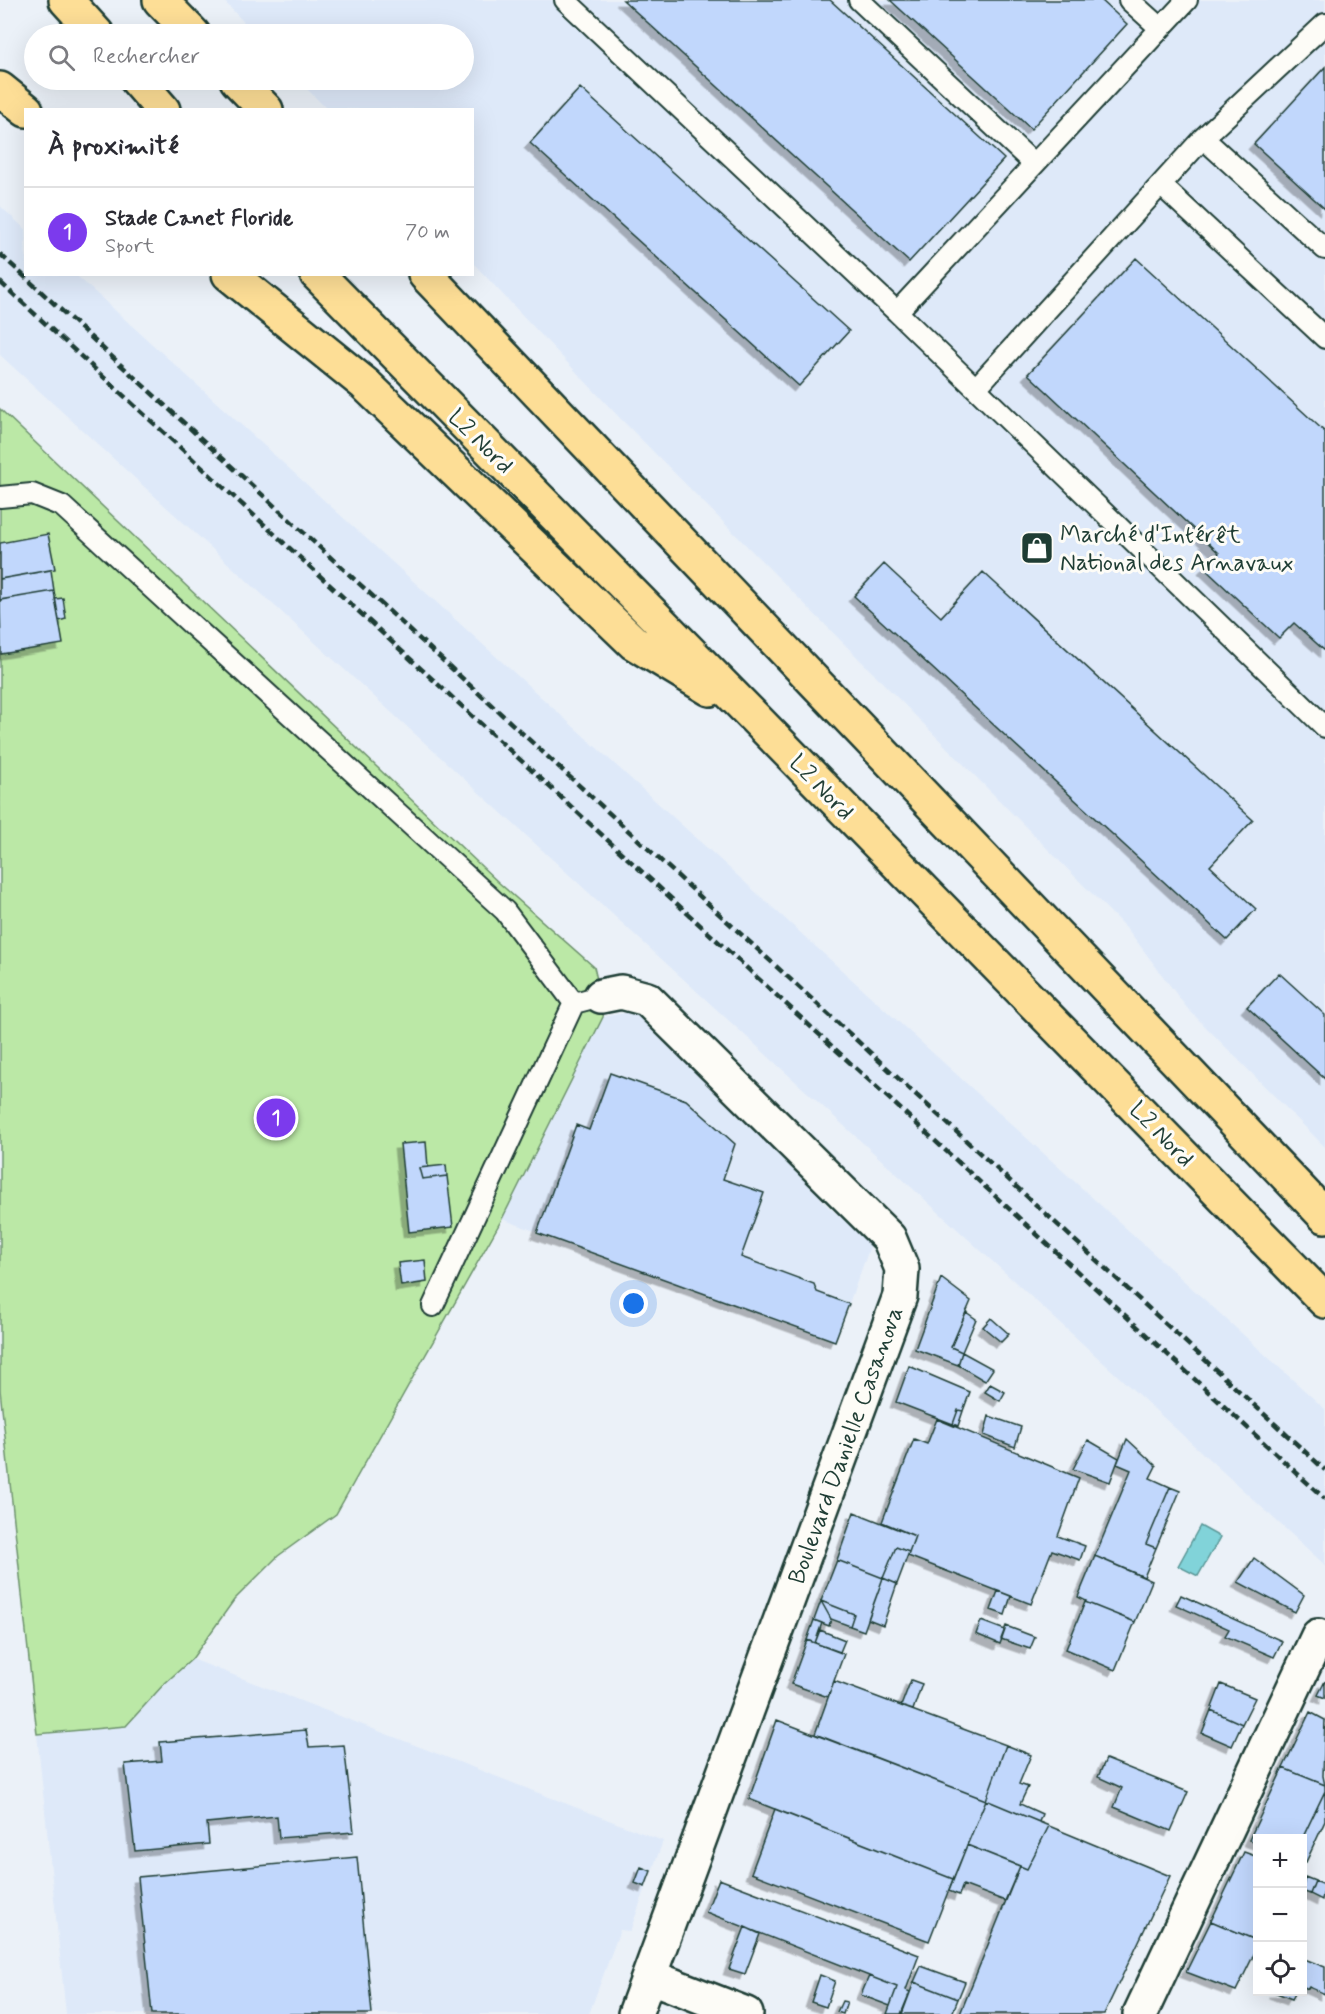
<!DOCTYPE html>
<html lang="fr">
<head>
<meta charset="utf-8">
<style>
  :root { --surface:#fff; --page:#f7f7f7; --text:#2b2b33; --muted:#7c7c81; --line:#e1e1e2; --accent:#7c3aed }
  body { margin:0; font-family:Mynerve,sans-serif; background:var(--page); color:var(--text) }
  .controls { position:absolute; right:18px; bottom:18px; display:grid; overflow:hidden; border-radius:0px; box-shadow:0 6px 24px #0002 }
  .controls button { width:54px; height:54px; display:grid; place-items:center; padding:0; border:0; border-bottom:2px solid var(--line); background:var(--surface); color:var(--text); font:30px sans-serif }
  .you { position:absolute; left:634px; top:1304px; width:21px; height:21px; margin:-15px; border:4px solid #fff; border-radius:50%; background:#1a73e8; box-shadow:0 0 0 9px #1a73e833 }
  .badge { display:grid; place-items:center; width:39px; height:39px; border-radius:50%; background:var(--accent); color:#fff; font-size:20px; font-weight:700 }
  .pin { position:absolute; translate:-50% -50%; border:3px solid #fff; box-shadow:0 2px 6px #0006 }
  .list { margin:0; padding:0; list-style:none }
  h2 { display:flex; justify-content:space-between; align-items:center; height:78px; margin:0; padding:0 24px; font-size:26px }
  h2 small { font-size:20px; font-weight:400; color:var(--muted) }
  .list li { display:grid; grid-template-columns:39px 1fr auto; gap:18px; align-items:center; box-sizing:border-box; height:90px; padding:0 24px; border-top:2px solid var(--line) }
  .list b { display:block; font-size:22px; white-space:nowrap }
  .list p { margin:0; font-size:20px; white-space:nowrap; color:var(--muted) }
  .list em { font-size:20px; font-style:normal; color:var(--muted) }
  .icon { flex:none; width:33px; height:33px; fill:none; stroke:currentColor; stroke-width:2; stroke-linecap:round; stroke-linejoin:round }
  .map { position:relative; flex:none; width:1325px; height:2014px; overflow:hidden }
  .search { position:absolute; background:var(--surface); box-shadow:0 6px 24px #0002; left:24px; top:24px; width:450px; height:66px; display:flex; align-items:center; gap:15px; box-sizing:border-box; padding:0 21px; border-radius:33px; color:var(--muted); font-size:22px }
  .panel { position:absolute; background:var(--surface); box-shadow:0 6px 24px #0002; left:24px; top:108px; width:450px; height:168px; border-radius:0px }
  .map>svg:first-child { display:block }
  .built { fill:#dee9f9 }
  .green { fill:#bbe8a6; stroke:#6d926d; stroke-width:1.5 }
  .water { fill:#81d3d9; stroke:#5a9797; stroke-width:1.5 }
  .building { fill:#c1d7fc; stroke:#1f3d34; stroke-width:1.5; filter:url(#shadow) }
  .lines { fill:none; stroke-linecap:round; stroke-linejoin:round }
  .lane-casing { stroke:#1f3d34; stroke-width:24 }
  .street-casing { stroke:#1f3d34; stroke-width:38 }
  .highway-casing { stroke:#1f3d34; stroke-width:38 }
  .lane { stroke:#fdfcf7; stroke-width:20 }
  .street { stroke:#fdfcf7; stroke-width:33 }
  .highway { stroke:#fdde96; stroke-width:33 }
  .rail { stroke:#1f3d34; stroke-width:4.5; stroke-dasharray:9 4.5; stroke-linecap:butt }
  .labels { text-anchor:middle; stroke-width:6; stroke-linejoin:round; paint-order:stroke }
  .street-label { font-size:24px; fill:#1f3d34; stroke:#fdfcf7 }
  .poi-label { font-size:24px; fill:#1f3d34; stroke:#fdfcf7; text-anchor:start }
</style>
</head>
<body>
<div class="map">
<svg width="1325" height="2014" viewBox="0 0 1325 2014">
  <defs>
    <filter id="shadow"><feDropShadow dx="-5.5" dy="5.5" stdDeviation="0" flood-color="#0004"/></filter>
  </defs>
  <rect width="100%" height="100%" fill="#ebf1f8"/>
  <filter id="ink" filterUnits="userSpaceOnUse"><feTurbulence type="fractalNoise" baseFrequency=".0167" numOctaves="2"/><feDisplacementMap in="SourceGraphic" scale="12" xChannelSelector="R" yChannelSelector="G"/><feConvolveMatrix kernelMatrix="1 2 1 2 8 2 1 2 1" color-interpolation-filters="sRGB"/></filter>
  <g filter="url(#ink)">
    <path class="built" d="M223,0H1325V1147L1187,1008L1129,931L618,416L473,263L472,110L327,109L298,80H464V34H255Z
      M0,206L25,229L26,274L76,275L1325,1409V1565L0,355Z
      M635,1011L811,1176L823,1202L871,1244L835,1341L502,1219L603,1017Z
      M192,1659L663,1841L630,1931L620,1930L589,2014H66L37,1734L126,1726L164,1684Z"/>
    <path class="green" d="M0,409L498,882L594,967L604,1009L603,1017L502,1219L336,1514L278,1556L234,1600L192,1659L164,1684L126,1726L37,1734L0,1390Z"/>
    <path class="water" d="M1200,1526L1220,1537L1198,1576L1178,1566Z"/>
    <path class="building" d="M623,0H830L1004,159L909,262Z
      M890,0H1101L1127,24L1031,129Z
      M1325,67V209L1254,144Z
      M580,88L849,331L799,386L530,143Z
      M1136,258L1325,432V651L1294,623L1279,638L1204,568L1219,553L1028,374Z
      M48,534L55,569L0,579V543Z
      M884,564L941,617L983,572L1253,820L1210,866L1256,909L1227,940L854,596Z
      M51,570L54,591L0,600V579Z
      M54,591L63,644L1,654L0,600Z
      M63,598L66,619L59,621L55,599Z
      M1279,973L1325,1015V1079L1247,1007Z
      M610,1073L686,1100L735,1144L723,1179L764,1193L741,1257L814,1284L817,1292L849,1304L835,1341L537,1233L576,1125L589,1130Z
      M426,1142L428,1167L419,1168L422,1179L447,1176L453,1227L409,1232L400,1144Z
      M446,1165L447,1176L422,1179L419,1168Z
      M425,1260L427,1282L401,1286L398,1263Z
      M941,1278L971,1301L951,1347L962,1352L958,1365L915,1349Z
      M966,1312L976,1319L962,1352L951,1347Z
      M991,1318L1009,1334L1001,1342L983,1327Z
      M962,1352L993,1369L985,1381L958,1365Z
      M909,1366L970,1392L963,1411L958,1410L953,1424L896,1402Z
      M990,1384L1005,1392L1000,1401L985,1392Z
      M958,1410L963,1411L958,1426L953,1424Z
      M989,1416L1021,1427L1015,1447L984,1435Z
      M937,1419L1079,1478L1058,1536L1085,1546L1080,1560L1052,1550L1031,1604L908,1556L915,1536L882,1522L914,1439L927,1444Z
      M1127,1439L1156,1466L1150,1478L1170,1487L1146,1544L1156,1548L1144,1577L1095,1556L1131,1470L1117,1464Z
      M1088,1440L1119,1458L1110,1482L1073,1469Z
      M1170,1487L1180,1491L1156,1548L1146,1544Z
      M854,1512L915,1536L909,1552L896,1547L883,1578L837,1560Z
      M896,1547L909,1552L897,1584L883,1578Z
      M1095,1556L1152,1581L1135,1622L1085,1602L1086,1601L1078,1597Z
      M1254,1558L1304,1595L1295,1612L1238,1582Z
      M837,1560L883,1578L864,1631L850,1626L854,1614L821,1601Z
      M883,1578L897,1584L883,1625L868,1619Z
      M998,1591L1011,1596L1005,1615L991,1610Z
      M1181,1595L1282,1641L1274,1657L1225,1636L1229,1629L1176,1605Z
      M821,1601L831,1619L829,1626L814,1620Z
      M821,1601L854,1614L850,1626L831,1619Z
      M1085,1602L1135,1622L1115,1670L1066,1649Z
      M814,1620L822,1623L815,1643L807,1640Z
      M981,1621L1005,1630L1000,1644L976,1634Z
      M1006,1626L1035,1637L1030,1649L1001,1639Z
      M820,1630L845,1640L840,1652L815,1643Z
      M807,1640L844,1654L828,1697L791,1684Z
      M911,1680L922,1684L913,1710L901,1706Z
      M834,1681L1006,1745L986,1800L815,1734Z
      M1325,1681V1698L1318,1695Z
      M1221,1684L1255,1698L1242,1724L1211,1710Z
      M1211,1710L1242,1724L1232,1746L1202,1733Z
      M1310,1712L1325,1720L1323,1776L1325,1785L1283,1768Z
      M777,1720L986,1800L953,1879L749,1799Z
      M306,1730L309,1747L344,1745L354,1832L279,1838L277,1816L207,1823L209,1844L135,1851L125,1764L162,1761L160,1742Z
      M1006,1745L1031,1755L1019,1784L1028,1787L1020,1804L1042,1814L1039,1822L986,1800Z
      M1106,1759L1188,1792L1171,1831L1114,1807L1122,1788L1098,1777Z
      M1283,1768L1325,1785V1791L1302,1839L1258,1838V1843L1249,1840Z
      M1325,1791V1821L1306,1862L1302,1861V1839Z
      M986,1800L1049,1826L1027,1869L967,1845Z
      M775,1809L953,1879L929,1941L751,1873Z
      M1049,1826L1170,1876L1104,2014H960L1020,1866L1027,1869Z
      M967,1845L1020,1866L1005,1901L963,1885L959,1895L949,1891Z
      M1244,1852L1258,1857V1941L1211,1921Z
      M357,1857L372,2014H152L138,1877Z
      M641,1867L651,1871L645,1887L635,1883Z
      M1305,1877L1315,1881L1310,1894L1302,1891Z
      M719,1879L919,1955L906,1990L910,1992L901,2014H887L897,1987L706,1912Z
      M1315,1881L1325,1885L1322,1900L1310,1894Z
      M1211,1921L1258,1941V1946L1236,1991L1186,1972Z
      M745,1927L760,1934L745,1974L729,1969Z
      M1302,1958L1325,1967V1994L1309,1987L1308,1989L1302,1986Z
      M921,1966L965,1982L958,1999L914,1982Z
      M820,1975L835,1981L826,2007L811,2002Z
      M869,1976L897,1987L890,2006L861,1995Z
      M914,1982L958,1999L952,2014H902Z
      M1274,1992H1296L1292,1999Z
      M842,2001L847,2002L843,2014L837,2012Z"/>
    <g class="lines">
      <g class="lane-casing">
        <path id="lane" d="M565,0L897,312L1187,0
          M859,0L1034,164
          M1129,0L1160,28
          M1325,24L1203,138L1325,249
          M1161,185L1325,338
          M897,312L1325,727
          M976,388L1203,138
          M0,497L32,494L62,506L505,911L574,1003L601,996
          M433,1306L574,1003"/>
      </g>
      <g class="street-casing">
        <path id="street" d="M601,996L621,992L647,999L889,1238L902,1269L900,1296L635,2014
          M649,1976L746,2014
          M1140,2014L1318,1636"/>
      </g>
      <g class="highway-casing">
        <path id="highway" d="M66,0L97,34
          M160,0L193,34
          M137,80L163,110
          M237,80L266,110
          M0,89L26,110
          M229,274L365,384L634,643L710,689
          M317,274L752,715L1325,1301
          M425,274L1325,1216"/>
      </g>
      <use href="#lane" class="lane"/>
      <use href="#street" class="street"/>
      <use href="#highway" class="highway"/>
      <path class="rail" d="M0,254L1325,1470
        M0,282L1325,1499"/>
    </g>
  </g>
  <defs>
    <g id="shop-square" transform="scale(1.725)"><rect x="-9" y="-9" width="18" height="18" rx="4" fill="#1f3d34" stroke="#fdfcf7"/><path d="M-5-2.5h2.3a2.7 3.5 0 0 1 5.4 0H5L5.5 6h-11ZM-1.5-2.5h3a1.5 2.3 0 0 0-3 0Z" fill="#fff"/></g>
  </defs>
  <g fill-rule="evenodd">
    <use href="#shop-square" x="1037" y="548"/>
  </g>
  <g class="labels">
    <g class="street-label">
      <text transform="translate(481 441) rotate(45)" y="8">L2 Nord</text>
      <text transform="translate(822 787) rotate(46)" y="8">L2 Nord</text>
      <text transform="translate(1162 1134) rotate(46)" y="8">L2 Nord</text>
      <text transform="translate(845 1445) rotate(-70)" y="8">Boulevard Danielle Casanova</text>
    </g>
    <g class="poi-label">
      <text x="1060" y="542">Marché d'Intérêt<tspan x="1060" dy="28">National des Arnavaux</tspan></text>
    </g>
  </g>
</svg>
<div class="controls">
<button>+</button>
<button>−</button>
<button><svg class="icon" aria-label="locate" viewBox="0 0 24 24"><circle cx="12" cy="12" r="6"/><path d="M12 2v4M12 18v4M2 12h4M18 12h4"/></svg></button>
</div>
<div class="you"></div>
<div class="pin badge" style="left:276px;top:1118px">1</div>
<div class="search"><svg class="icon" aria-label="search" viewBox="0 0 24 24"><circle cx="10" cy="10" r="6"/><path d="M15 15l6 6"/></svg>Rechercher</div>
<section class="panel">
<h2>À proximité<small></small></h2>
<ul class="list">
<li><span class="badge">1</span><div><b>Stade Canet Floride</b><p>Sport</p></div><em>70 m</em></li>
</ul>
</section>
</div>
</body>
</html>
